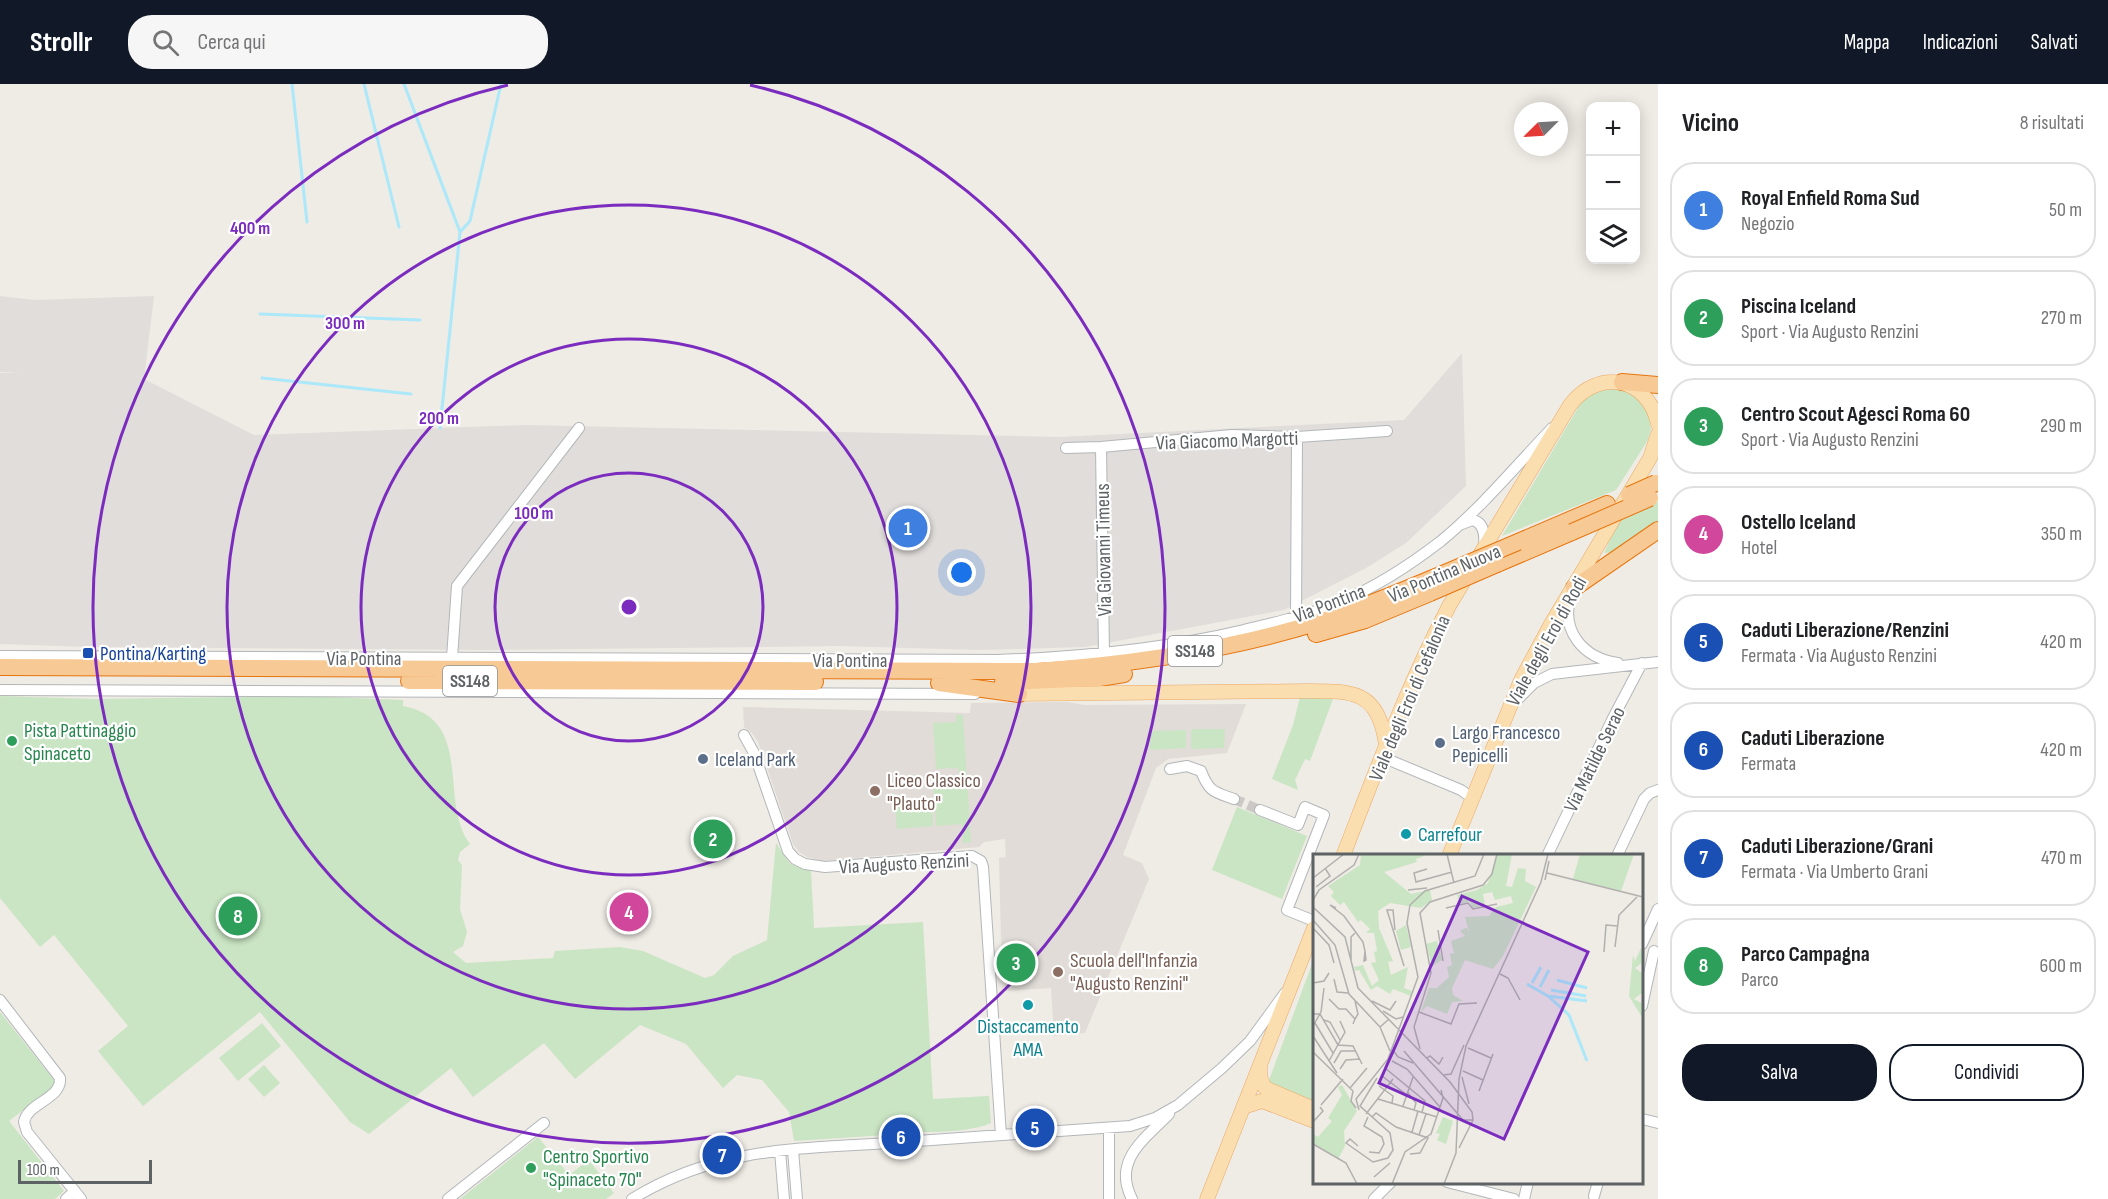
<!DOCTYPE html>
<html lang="it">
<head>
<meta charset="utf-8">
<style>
  :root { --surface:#fff; --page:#f6f6f6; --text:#202124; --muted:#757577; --line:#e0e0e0; --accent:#111827 }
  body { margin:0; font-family:"Sofia Sans Condensed",sans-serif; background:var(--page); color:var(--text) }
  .controls { position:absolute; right:18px; top:18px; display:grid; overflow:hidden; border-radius:12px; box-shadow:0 3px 15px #0003 }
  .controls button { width:54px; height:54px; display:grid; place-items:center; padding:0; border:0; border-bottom:2px solid var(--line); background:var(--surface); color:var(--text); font:30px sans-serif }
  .compass { position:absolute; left:1514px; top:18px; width:54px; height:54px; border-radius:50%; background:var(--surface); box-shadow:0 3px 15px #0003; rotate:246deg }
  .scale { position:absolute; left:18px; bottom:15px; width:134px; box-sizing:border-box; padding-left:6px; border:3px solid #5d6265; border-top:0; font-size:16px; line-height:21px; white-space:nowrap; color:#5d6265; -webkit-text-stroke:4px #fff; paint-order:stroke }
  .you { position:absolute; left:962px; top:489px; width:21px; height:21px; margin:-15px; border:4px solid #fff; border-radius:50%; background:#1a73e8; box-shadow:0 0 0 9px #1a73e833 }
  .badge { display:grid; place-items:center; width:39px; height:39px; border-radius:50%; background:var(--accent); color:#fff; font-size:20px; font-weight:700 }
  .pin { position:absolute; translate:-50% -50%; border:3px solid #fff; box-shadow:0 2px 6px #0006 }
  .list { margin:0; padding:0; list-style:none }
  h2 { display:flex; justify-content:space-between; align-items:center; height:78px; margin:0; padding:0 24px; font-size:26px }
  h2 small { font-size:20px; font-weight:400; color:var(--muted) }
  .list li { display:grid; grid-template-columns:39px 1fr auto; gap:18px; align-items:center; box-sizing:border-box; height:96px; margin:0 12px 12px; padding:0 12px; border:2px solid var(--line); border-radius:24px }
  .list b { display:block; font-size:22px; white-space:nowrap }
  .list p { margin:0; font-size:20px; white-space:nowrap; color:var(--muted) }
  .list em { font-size:20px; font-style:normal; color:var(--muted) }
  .actions { display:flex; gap:12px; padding:18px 24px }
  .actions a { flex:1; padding:14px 0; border:2px solid var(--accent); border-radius:24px; text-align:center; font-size:21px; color:var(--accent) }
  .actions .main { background:var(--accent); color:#fff }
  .icon { flex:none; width:33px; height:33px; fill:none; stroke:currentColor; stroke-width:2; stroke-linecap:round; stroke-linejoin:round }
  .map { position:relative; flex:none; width:1658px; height:1115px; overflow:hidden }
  header { display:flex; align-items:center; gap:36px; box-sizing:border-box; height:84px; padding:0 30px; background:var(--accent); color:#fff }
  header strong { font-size:28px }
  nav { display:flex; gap:33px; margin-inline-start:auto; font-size:21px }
  .search { width:420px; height:54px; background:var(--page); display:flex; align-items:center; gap:15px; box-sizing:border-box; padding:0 21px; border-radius:24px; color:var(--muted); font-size:22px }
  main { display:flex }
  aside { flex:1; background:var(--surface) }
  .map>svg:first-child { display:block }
  .industrial { fill:#e0ddda }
  .education { fill:#e1dcd7 }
  .green { fill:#cae5c3 }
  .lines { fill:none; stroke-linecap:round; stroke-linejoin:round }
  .stream { stroke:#aae8fa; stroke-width:3 }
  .minor-tunnel { stroke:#cac9c5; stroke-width:10; stroke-dasharray:10 5; stroke-linecap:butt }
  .minor-casing { stroke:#b3b7b9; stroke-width:12 }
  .major-casing { stroke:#eaa863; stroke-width:15 }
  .highway-casing { stroke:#e7750d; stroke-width:18 }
  .minor { stroke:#fff; stroke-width:10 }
  .major { stroke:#fbdeaf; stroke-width:14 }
  .highway { stroke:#f7c994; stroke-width:16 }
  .highway-bridge-casing { stroke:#e7750d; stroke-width:18; stroke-linecap:butt }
  .highway-bridge { stroke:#f7c994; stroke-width:16 }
  .ring { fill:none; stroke:#7b2cbf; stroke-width:3 }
  .transit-dot { fill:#1a4fb4; stroke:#fff; stroke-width:2 }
  .leisure-dot { fill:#2e9e5b; stroke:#fff; stroke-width:2 }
  .service-dot { fill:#5c6f8a; stroke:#fff; stroke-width:2 }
  .education-dot { fill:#8d6e63; stroke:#fff; stroke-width:2 }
  .culture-dot { fill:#0f9aa8; stroke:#fff; stroke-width:2 }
  .labels { text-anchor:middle; stroke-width:4.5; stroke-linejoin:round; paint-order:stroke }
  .shield { fill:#fff; stroke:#8e9193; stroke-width:1.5 }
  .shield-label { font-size:18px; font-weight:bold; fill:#5d6265 }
  .street-label { font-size:20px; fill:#5d6265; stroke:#fff }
  .transit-label { font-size:20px; fill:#164399; stroke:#fff; text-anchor:start }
  .leisure-label { font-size:20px; fill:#27864d; stroke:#fff; text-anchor:start }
  .service-label { font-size:20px; fill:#4e5e75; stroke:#fff; text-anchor:start }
  .education-label { font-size:20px; fill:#785e54; stroke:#fff; text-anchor:start }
  .culture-label { font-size:20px; fill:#0d838f; stroke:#fff; text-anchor:start }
  .inset-river { fill:none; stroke:#aae8fa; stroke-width:3 }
  .inset-road { fill:none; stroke:#b1b0ae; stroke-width:1.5 }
  .view { fill:#7b2cbf; fill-opacity:0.15; stroke:#7b2cbf; stroke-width:3 }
  .inset-edge { fill:none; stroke:#5d6265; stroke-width:3 }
  .centre { fill:#7b2cbf; stroke:#fff; stroke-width:3 }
  .ring-label { font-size:18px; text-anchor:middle; font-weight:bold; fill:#7b2cbf; stroke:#fff; stroke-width:4.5; stroke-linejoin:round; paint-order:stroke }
</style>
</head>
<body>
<header>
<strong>Strollr</strong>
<div class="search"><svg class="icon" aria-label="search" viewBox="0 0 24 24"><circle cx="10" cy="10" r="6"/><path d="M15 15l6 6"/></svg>Cerca qui</div>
<nav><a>Mappa</a><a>Indicazioni</a><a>Salvati</a></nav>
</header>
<main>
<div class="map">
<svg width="1658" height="1115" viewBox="0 0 1658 1115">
  <rect width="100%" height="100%" fill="#efebe5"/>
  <path class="industrial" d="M0,212L35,216L154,212L144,295L254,351L525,341L1059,353L1404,336L1462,269L1466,402L1406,459L1366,484L1284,526L1085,563L980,566L840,562L494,566L90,563L0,560V289H22L0,288Z"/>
  <path class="education" d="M1068,618L1085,621L1246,620L1227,669L1168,675L1156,684L1123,771L1142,779L1149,795L1085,949L1054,952L1051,904L1006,907L1001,854L999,774L1006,773L1005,755L984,758L979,763L823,777L807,773L799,768L793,760L758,658L752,649L744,643L743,623L970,629L971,619Z"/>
  <path class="green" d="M1603,304H1621L1640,312L1648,328L1651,345L1648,356L1616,406L1502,452L1582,317Z
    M1658,418V437L1614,468L1604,469L1618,438Z
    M0,612L95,615L308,612L403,616V622C475,635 438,718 470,760L460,768L458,776L462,781L460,825L467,848L463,862L453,868L466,879L553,874L555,867L620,863L643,867L705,894L714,891L733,872L767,856L776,759L790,780L811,786L814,844L923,838L933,1015L989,1012L991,1039C973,1047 945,1048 924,1048C911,1048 899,1043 887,1051L794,1057L789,1028L762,996L737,991L723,1004L686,960L640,941L575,995L544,959L473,1013L451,984L369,1050L350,1038L260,928L143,1022L98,967L128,942L54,851L40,863L0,814Z
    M1300,613L1333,615L1310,677L1305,675L1295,696L1298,706L1272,695L1293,641Z
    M956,631H963L971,758L963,759L962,740L936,742L933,693L959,691L958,684L936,685L933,639L956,638Z
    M1191,645H1225L1224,664L1191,665Z
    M1186,646V664L1150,666V647Z
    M932,719L933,742L897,745L895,722Z
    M1237,723L1307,752L1282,815L1212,786Z
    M1312,880L1314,881V1018L1268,999Z
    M0,928L57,1000L9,1037L64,1107L55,1115H0Z
    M262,939L281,962L238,997L219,974Z
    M264,981L280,999L264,1013L248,995Z
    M538,1053L569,1091L589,1076L614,1109L606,1115H460Z"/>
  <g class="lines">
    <path class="stream" d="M292,0L307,138
      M364,0L399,143
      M404,0L460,148L440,344
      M461,147L470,137L501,0
      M260,230L420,236
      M262,294L411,310"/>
    <path class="minor-tunnel" d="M1234,715L1260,726"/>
    <g class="minor-casing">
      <path id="minor" d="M1101,363L1104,570
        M1066,364L1101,363L1232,351L1297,353L1387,347
        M1462,440L1472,436C1484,438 1485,451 1484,462
        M1571,511C1560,547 1583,574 1618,579
        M1296,533L1297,353
        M0,572L997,576C1081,573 1163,565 1244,546C1277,538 1309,531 1340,518C1376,503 1410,481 1441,457C1480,425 1517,381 1552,344
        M452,574L457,502L579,344
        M0,606L975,610
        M1515,618L1534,599L1552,590L1658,578
        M744,651L754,669L788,767L795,775L805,780L825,783L972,772L981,777L983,783L1001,1051
        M1382,673L1461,706L1472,714
        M1170,685L1187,682L1201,687C1209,708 1214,708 1234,715
        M1260,726L1298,741L1305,723L1324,731L1287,826L1314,837
        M1547,772L1613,634L1642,579
        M1617,772L1644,715L1650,709L1658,706
        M1642,860L1658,825
        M0,916L60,994C62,1015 27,1019 24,1038L27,1048L81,1115
        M1642,922L1654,867
        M1642,1035L1658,1039
        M793,1066L797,1115
        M780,1067L784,1115
        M1447,1098L1514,1115
        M1594,1112L1598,1098
        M66,1115L75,1107
        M448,1115L544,1039
        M632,1115C719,1061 805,1065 903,1058C979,1053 1054,1047 1130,1042L1155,1034L1178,1021L1222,984L1250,957L1285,909
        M1109,1115V1044
        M1132,1115C1112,1076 1145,1055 1169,1030
        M1374,1115L1391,1098
        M1524,1115L1528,1098"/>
    </g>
    <g class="major-casing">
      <path id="major" d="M1019,610L1306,607C1353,607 1378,606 1386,661
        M1343,772C1376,687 1407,602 1449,522L1570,321C1598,284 1648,293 1658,340
        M1449,772L1521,596L1551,540L1650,374L1658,350
        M1260,982V993L1265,1004L1314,1025
        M1243,1023L1262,1017L1314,1037
        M1207,1115L1314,844"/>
    </g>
    <g class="highway-casing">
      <path id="highway" d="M1622,298L1658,301
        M1518,458L1607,420
        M1497,480L1572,448
        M1574,504L1658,446
        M1316,550L1365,536L1430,509
        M0,583L1036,587C1134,580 1232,566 1325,536C1364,523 1402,507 1440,491
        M409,597L815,598
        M1003,598L1099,594L1124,590
        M939,599L1019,610"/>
    </g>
    <use href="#minor" class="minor"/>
    <use href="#major" class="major"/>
    <use href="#highway" class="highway"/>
    <g class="highway-bridge-casing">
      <path id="highway-bridge" d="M1629,411L1656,399
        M1572,448L1650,414
        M1440,491L1518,458
        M1430,509L1497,480"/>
    </g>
    <use href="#highway-bridge" class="highway-bridge"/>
  </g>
  <g class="ring">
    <circle cx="629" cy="523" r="134"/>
    <circle cx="629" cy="523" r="268"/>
    <circle cx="629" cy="523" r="402"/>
    <path d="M750 1A536 536 0 1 1 508 1"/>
  </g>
  <rect class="transit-dot" x="82" y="563" width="12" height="12" rx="3"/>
  <g class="leisure-dot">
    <circle cx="12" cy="657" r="6"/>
    <circle cx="531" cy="1084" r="6"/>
  </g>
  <g class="service-dot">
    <circle cx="1440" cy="659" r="6"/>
    <circle cx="703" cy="675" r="6"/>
  </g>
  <g class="education-dot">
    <circle cx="875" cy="707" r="6"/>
    <circle cx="1058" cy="888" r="6"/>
  </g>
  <g class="culture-dot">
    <circle cx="1406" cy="750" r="6"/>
    <circle cx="1028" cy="921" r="6"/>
  </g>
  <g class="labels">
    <g class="shield">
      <rect x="1168" y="552" width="54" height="30" rx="4.5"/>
      <rect x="443" y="582" width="54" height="30" rx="4.5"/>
    </g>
    <g class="shield-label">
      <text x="1195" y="573">SS148</text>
      <text x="470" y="603">SS148</text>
    </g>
    <g class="street-label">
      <text transform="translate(1227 356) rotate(-2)" y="7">Via Giacomo Margotti</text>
      <text transform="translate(1103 466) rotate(-91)" y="7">Via Giovanni Timeus</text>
      <text transform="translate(1444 489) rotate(-23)" y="7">Via Pontina Nuova</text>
      <text transform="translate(1329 519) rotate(-21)" y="7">Via Pontina</text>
      <text transform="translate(1546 557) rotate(-61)" y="7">Viale degli Eroi di Rodi</text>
      <text x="364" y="581">Via Pontina</text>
      <text x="850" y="583">Via Pontina</text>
      <text transform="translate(1409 614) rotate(-67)" y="7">Viale degli Eroi di Cefalonia</text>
      <text transform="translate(1594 675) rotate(-64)" y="7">Via Matilde Serao</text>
      <text transform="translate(904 779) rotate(-3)" y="7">Via Augusto Renzini</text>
    </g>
    <g class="transit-label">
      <text x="100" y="576">Pontina/Karting</text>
    </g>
    <g class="leisure-label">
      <text x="24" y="653">Pista Pattinaggio<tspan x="24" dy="23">Spinaceto</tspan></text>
      <text x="543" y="1079">Centro Sportivo<tspan x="543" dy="23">"Spinaceto 70"</tspan></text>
    </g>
    <g class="service-label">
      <text x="1452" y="655">Largo Francesco<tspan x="1452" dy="23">Pepicelli</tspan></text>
      <text x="715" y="682">Iceland Park</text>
    </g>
    <g class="education-label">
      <text x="887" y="703">Liceo Classico<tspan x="887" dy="23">"Plauto"</tspan></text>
      <text x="1070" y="883">Scuola dell'Infanzia<tspan x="1070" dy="23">"Augusto Renzini"</tspan></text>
    </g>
    <g class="culture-label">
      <text x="1418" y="757">Carrefour</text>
      <text x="1028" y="949" text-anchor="middle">Distaccamento<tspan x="1028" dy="23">AMA</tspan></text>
    </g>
  </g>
  <g transform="translate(1313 770)">
    <rect width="330" height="330" fill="#efebe5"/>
    <path d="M48,0H116L103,5L104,8L71,18L98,40L117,36L119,46L108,54L77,49L65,57L66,74L80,107L75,108L78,121L95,113L91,134L99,137L98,142L80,135L77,140L64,132L58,136L46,116L42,117L41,113L50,111L59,132L66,126L58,109L63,108L61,98L64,97L61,79H53L57,75L48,66L45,68L31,48L27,51L18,42L21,38L15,32L47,11ZM184,0H199L193,32L199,33L205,14L213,15L212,27L223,33L190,102L180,115L152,106L139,134L140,141L150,147L139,148L134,160L114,152L108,158L116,134H124L136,123L134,113L139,111L137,100L141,99L138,87L152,82L147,77L150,75L154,74L157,81L152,63L176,62L183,53L200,49L198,42L182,46L179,38L170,40L172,51L159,54L157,47L147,50L144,41L164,36L175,29ZM267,0H321L308,37L260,25ZM93,71L98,93L88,96L83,77ZM124,87L129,106L119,112L113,90ZM328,94L330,108L322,114L330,120V138L321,145L330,150V165L316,142L320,101L322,107ZM29,231L44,257L31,277L32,292L25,305L0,289V280L5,283L19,267L15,264L29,241L25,233ZM130,263L140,267L133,290L124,286L127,280L123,279Z" fill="#cae5c3"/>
    <path class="inset-river" d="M244,126L274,134M219,129L228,113M214,130L235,142L274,147M227,133L236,116M238,136L273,142M235,142L256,161L274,207"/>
    <path class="inset-road" d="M134,0L141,29M114,15L101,19L103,28L139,18M234,19L330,43M0,24L31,0M232,26L236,7M3,33L17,22L12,14M95,36L114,34M0,46L6,36L41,11L46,0M0,53L32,83L45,134L137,228L159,258L160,266H150L91,197M23,54L17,51L31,62L50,88L52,97L53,106L51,107L52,97M133,54L155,49L160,55L184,50M0,66L22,91L36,140L67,173L76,165M0,74L16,91L21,109M82,76L80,56H74L91,112M125,76L130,107M302,93L306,61L324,43M291,98L293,71L305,72M38,106V83L42,79M187,120L195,124L207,146M21,125L24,138L35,139M0,129L11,127L16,119M16,145L26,155H33L42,165L40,170M42,147L45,160L42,165M59,147L77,156L83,147M70,157L83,165L90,163M106,158L138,170L146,150L164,149M0,160H7L25,191L40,192L49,210M11,166L17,168L27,186M2,169L20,199M0,172L8,158L11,134M67,173L77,197M0,182L24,219M155,194L178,204M107,195L101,173L118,119L107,59L117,48L170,31L179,20L184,0M80,196L85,203L100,209M0,198L40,237M114,204L117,202L126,210L130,203M16,207L32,178L27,167M79,207L94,215L127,253M21,209L28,197H42M72,214L112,247L109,258M27,215L33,206L47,205M150,217L170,226M130,221L138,220L151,191M69,222L94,241M149,223L156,250M66,232L80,242L79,249M37,234L54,214M40,237L38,247L43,254M166,237L180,200M95,239L103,249L101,256M65,245L124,263M8,251L30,225M90,252L100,223M46,256L43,245L75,205L105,123L94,69L97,51L112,37L162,22L171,0M53,260L80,225M55,263L51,272L69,283L71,290L66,299L56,298M59,263L63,259L83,273L115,284L107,299L97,300M0,268L10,257L7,253M99,278L105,257M106,281L113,260M0,290L33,309L44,330M45,292L37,285L33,289L60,308L75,304L80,296L77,279L47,252L64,224M146,294L160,266M61,323L77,309M79,330L92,298L118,280L130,244L128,236M131,330L143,299L146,225L153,192L228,28L235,0"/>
    <path class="view" d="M149,42L275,98L191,285L66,229Z"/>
    <rect width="330" height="330" class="inset-edge"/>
  </g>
  <circle cx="629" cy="523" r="9" class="centre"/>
  <g class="ring-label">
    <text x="250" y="150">400 m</text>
    <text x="345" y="245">300 m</text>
    <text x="439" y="340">200 m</text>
    <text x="534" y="435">100 m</text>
  </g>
</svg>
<div class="controls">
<button>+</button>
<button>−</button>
<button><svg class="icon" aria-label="layers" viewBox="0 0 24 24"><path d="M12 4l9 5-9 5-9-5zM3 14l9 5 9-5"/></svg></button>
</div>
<svg class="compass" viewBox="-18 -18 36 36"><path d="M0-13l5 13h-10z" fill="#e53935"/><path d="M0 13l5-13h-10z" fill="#757577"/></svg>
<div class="scale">100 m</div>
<div class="you"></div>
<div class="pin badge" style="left:908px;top:444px;background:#3f7fe0">1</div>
<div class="pin badge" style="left:713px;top:755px;background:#2e9e5b">2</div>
<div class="pin badge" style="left:1016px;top:879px;background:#2e9e5b">3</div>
<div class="pin badge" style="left:629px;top:828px;background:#d1479c">4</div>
<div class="pin badge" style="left:1035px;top:1044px;background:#1a4fb4">5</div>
<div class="pin badge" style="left:901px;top:1053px;background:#1a4fb4">6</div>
<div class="pin badge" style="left:722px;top:1071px;background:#1a4fb4">7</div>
<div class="pin badge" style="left:238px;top:832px;background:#2e9e5b">8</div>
</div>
<aside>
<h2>Vicino<small>8 risultati</small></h2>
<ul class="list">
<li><span class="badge" style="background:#3f7fe0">1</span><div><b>Royal Enfield Roma Sud</b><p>Negozio</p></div><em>50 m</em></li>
<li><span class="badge" style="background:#2e9e5b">2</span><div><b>Piscina Iceland</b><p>Sport · Via Augusto Renzini</p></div><em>270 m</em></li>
<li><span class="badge" style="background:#2e9e5b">3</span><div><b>Centro Scout Agesci Roma 60</b><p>Sport · Via Augusto Renzini</p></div><em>290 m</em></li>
<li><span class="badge" style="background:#d1479c">4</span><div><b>Ostello Iceland</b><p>Hotel</p></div><em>350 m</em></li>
<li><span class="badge" style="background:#1a4fb4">5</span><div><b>Caduti Liberazione/Renzini</b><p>Fermata · Via Augusto Renzini</p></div><em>420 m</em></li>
<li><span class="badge" style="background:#1a4fb4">6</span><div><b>Caduti Liberazione</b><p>Fermata</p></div><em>420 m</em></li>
<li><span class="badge" style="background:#1a4fb4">7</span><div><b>Caduti Liberazione/Grani</b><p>Fermata · Via Umberto Grani</p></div><em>470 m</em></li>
<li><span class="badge" style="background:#2e9e5b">8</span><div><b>Parco Campagna</b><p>Parco</p></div><em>600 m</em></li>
</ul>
<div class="actions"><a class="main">Salva</a><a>Condividi</a></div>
</aside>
</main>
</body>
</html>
